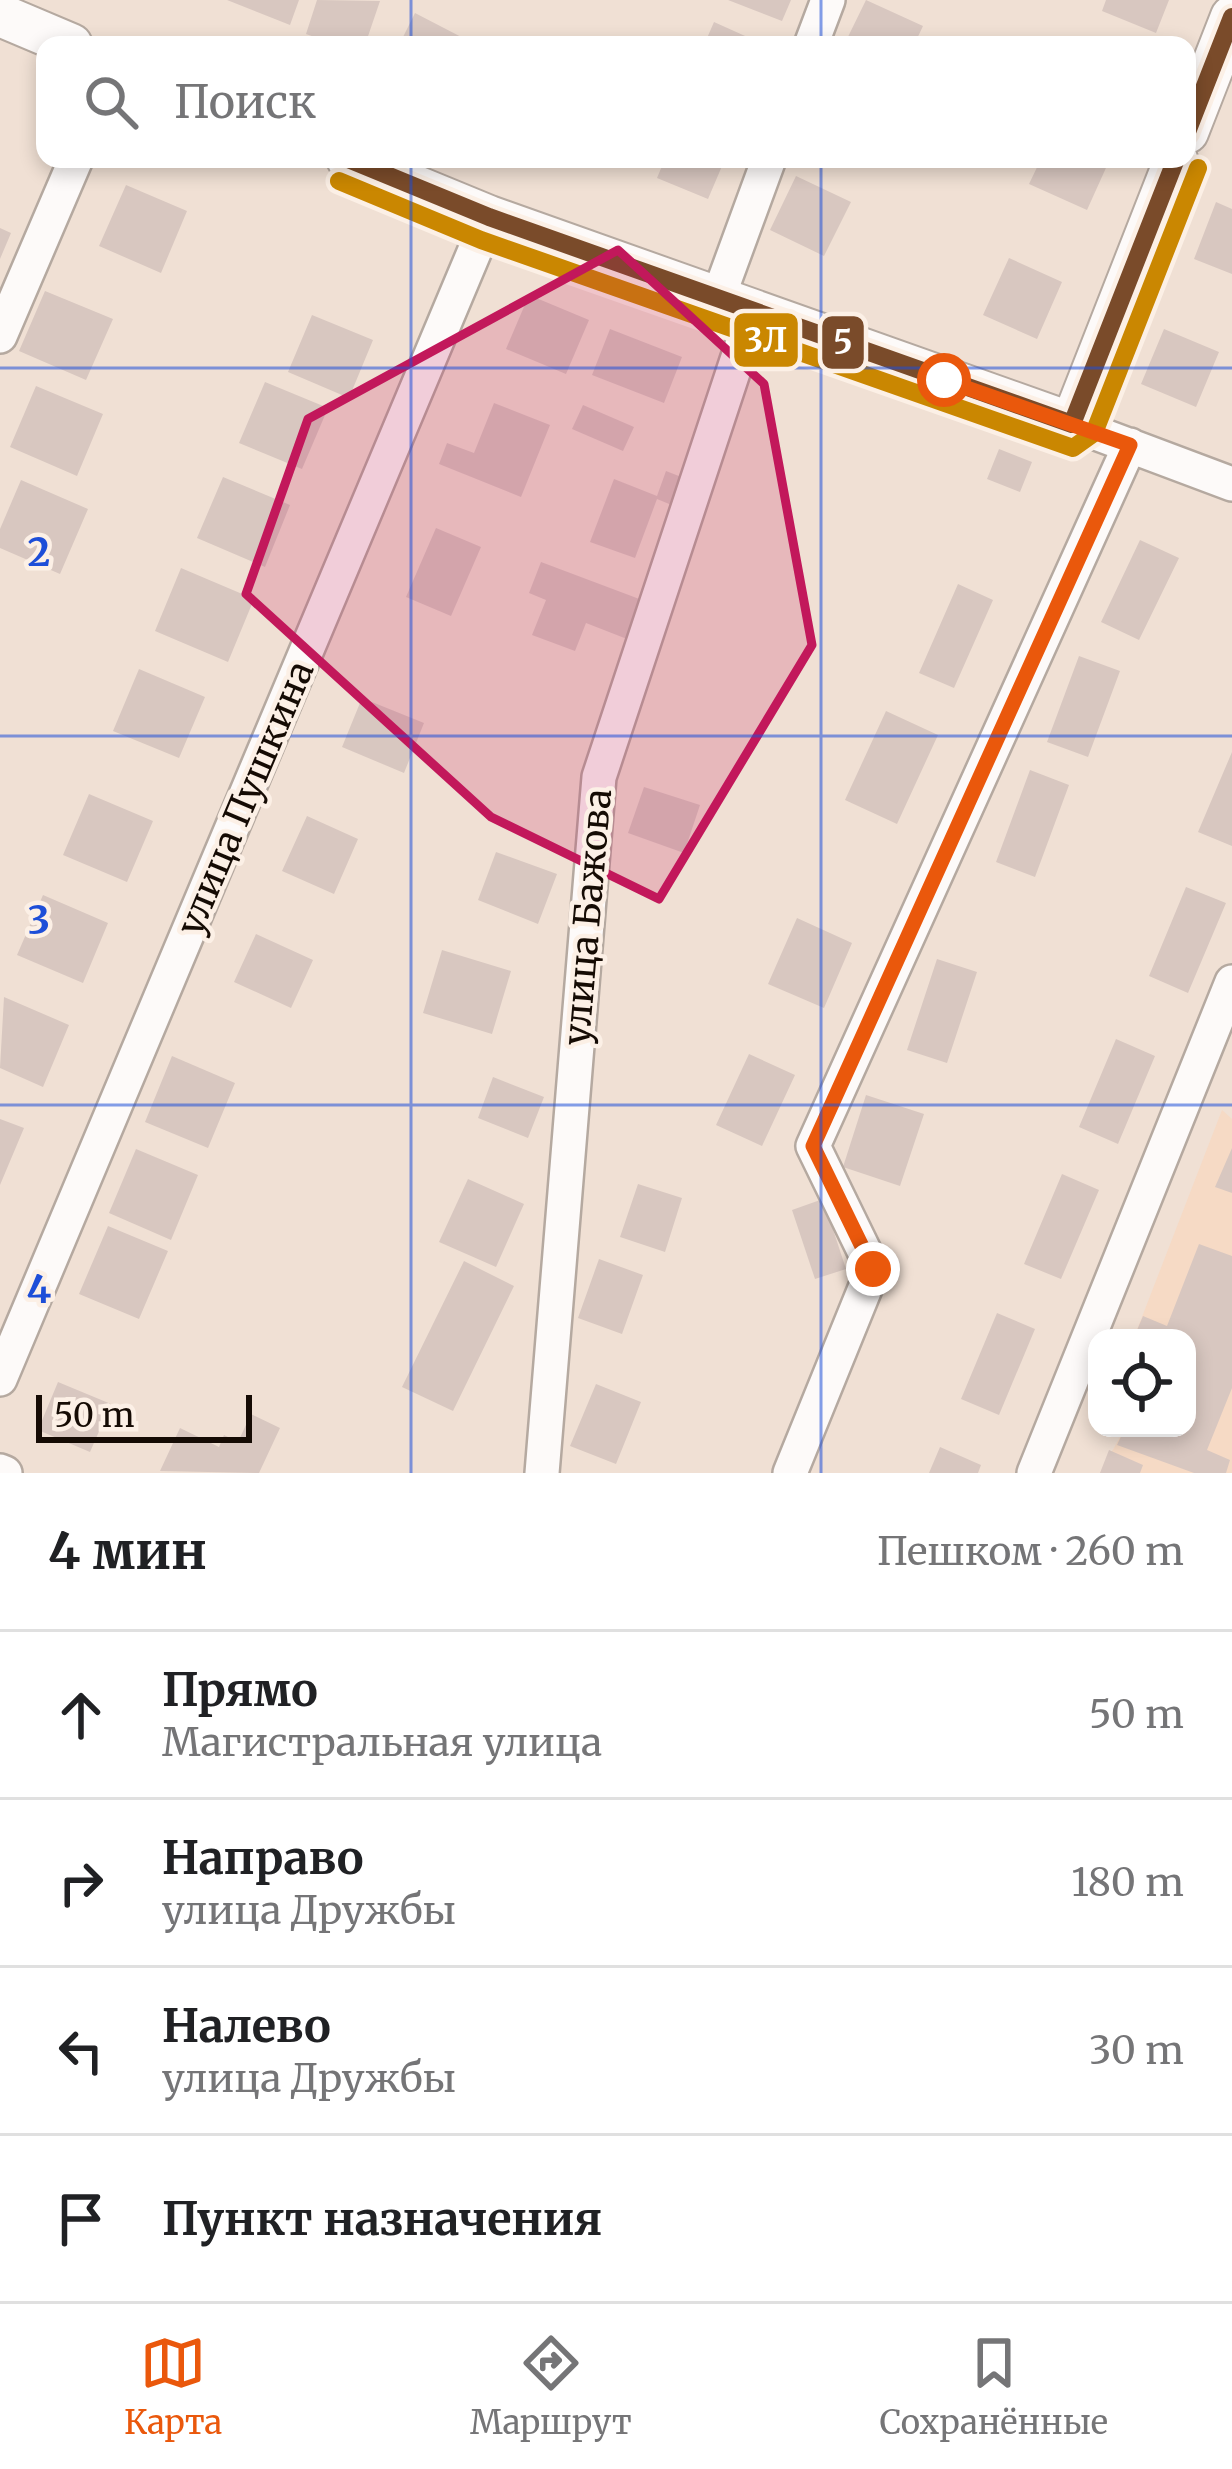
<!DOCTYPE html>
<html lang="ru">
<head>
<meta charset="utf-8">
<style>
  :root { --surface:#fff; --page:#f6f6f6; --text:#202124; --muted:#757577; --line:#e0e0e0; --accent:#ea580c }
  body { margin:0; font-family:Merriweather,serif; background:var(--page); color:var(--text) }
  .controls { position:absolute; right:36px; bottom:36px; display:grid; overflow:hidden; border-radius:24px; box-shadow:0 6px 18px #0003 }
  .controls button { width:108px; height:108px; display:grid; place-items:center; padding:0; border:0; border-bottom:3px solid var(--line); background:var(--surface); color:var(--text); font:60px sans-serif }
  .scale { position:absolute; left:36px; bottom:30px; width:216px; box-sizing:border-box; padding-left:12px; border:6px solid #150b04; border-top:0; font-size:33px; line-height:42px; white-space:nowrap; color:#150b04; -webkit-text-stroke:9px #fcf0e6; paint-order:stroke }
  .stop { position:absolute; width:36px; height:36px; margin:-27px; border:9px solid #ea580c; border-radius:50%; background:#fff }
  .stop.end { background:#ea580c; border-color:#fff; box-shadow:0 3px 12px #0008 }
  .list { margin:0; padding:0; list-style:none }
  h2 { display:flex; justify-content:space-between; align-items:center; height:156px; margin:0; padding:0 48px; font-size:51px }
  h2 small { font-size:39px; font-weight:400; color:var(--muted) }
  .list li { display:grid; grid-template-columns:78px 1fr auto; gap:36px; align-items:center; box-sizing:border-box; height:168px; padding:0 48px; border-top:3px solid var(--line) }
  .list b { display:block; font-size:45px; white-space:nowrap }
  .list p { margin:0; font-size:39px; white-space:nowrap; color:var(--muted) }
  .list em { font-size:39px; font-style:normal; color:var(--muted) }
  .icon { flex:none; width:66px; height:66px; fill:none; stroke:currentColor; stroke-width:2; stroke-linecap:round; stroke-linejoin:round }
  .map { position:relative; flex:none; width:1232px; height:1473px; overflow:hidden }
  .search { position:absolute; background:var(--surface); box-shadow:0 6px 18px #0003; left:36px; right:36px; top:36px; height:132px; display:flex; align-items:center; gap:30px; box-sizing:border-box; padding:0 42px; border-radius:24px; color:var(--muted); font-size:45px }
  .sheet { height:828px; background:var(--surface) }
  nav { display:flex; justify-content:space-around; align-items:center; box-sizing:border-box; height:168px; border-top:3px solid var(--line); background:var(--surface); font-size:33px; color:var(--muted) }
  nav a { display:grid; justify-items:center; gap:6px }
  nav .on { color:var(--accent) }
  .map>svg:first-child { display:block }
  .built { fill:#f6dac5 }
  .building { fill:#d8c7c0 }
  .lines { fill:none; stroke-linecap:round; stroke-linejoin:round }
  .minor-casing { stroke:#b5a9a0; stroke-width:38 }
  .tertiary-casing { stroke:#b5a9a0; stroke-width:46 }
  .minor { stroke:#fdfaf9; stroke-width:33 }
  .tertiary { stroke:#fdfaf9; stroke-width:42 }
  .bus-1-casing { stroke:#fcf0e6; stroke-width:27 }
  .bus-2-casing { stroke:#fcf0e6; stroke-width:27 }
  .bus-1 { stroke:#7a4b2a; stroke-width:18 }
  .bus-2 { stroke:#ca8701; stroke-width:18 }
  .route { stroke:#ea580c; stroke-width:15 }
  .marked { fill:#c2185b; fill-opacity:0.2; stroke:#c2185b; stroke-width:9; stroke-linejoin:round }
  .grid { fill:none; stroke:#1d4ed8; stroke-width:3; stroke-opacity:0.55 }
  .labels { text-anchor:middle; stroke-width:9; stroke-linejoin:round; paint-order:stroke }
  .street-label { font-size:36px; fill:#150b04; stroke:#fcf0e6 }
  .grid-label { font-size:39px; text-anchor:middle; font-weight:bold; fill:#1d4ed8; stroke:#fcf0e6; stroke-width:9; stroke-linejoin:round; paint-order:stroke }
  .line-badge { stroke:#fcf0e6; stroke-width:4.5 }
  .badge-label { font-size:33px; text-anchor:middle; font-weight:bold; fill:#fff }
</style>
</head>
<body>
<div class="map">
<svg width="1232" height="1473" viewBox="0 0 1232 1473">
  <rect width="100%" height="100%" fill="#f0e0d4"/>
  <path class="built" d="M1222,1110L1232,1119V1473H1100L1125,1428H1187V1338L1135,1335Z"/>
  <path class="building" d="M227,0H299L290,25Z
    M317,0L380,1L365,45H337L306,34Z
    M728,0H791L782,21Z
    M866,0L923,26L914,45H844Z
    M1106,0H1169L1156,33L1102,11Z
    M415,13L469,41L467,45H399Z
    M714,22L765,45H704Z
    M665,159H725L708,199L657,178Z
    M1041,159H1110L1087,210L1029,184Z
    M796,176L851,202L824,256L770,230Z
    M126,185L187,211L161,273L99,246Z
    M1216,202L1232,209V274L1194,259Z
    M0,228L11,233L0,259Z
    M1009,258L1062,282L1037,339L983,315Z
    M45,291L113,319L86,380L19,351Z
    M529,295L589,320L566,374L506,349Z
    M312,315L373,340L349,398L288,372Z
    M610,329L682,357L664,403L592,375Z
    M1164,329L1219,352L1196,407L1141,384Z
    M265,382L328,408L302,469L239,443Z
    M36,386L103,414L77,476L10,447Z
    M494,403L550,425L521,497L439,464L447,443L474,453Z
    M583,405L634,427L623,451L572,429Z
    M999,449L1032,462L1020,492L987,479Z
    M666,471L689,480L679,508L657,499L635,558L590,542L614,479L657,496Z
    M223,477L290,505L265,567L197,538Z
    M21,480L88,509L60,574L0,548V529Z
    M436,528L481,547L451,616L406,597Z
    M1140,540L1179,558L1139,640L1101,622Z
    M541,562L642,600L627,639L586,623L575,651L532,635L546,600L529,593Z
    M181,568L254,599L228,662L155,631Z
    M958,584L993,600L954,688L919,673Z
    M1079,656L1120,671L1088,757L1047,742Z
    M139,669L205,697L179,758L113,731Z
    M362,698L424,723L404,773L342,747Z
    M886,711L938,735L897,824L845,800Z
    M1232,752V846L1198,832Z
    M1030,770L1069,785L1035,877L996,862Z
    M644,787L700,805L684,853L628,833Z
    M89,794L153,821L127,882L63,855Z
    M307,816L358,839L334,894L282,871Z
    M496,852L557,874L538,924L478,900Z
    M1186,887L1226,903L1188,993L1149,976Z
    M43,895L108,923L83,983L17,955Z
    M797,918L852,943L824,1008L768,984Z
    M256,934L313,960L291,1008L234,982Z
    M442,950L511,971L492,1034L423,1013Z
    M937,959L977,972L947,1063L907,1050Z
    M4,997L69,1025L43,1087L0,1068Z
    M1116,1039L1155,1056L1118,1144L1079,1127Z
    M749,1054L795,1075L762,1146L716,1125Z
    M172,1056L235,1083L208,1148L145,1122Z
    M493,1077L544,1097L528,1138L478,1118Z
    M866,1095L924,1114L900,1186L843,1167Z
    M0,1119L24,1128L0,1185Z
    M1232,1148V1193L1215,1187Z
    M136,1149L198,1175L171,1240L109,1213Z
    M1062,1174L1099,1190L1061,1279L1024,1264Z
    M468,1179L524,1204L496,1267L439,1242Z
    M638,1184L682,1198L665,1252L620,1237Z
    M823,1199L846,1269L815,1279L792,1210Z
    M108,1226L168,1251L139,1319L79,1294Z
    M1199,1244L1232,1256V1388L1207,1450L1230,1460L1226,1473H1194L1117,1445L1125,1428H1187V1338L1135,1335L1143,1316L1167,1326Z
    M599,1259L643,1275L622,1334L578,1318Z
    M464,1261L514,1286L453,1411L402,1387Z
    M997,1313L1035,1329L999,1415L961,1399Z
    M58,1382L111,1404L90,1452L38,1430Z
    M596,1384L641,1402L616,1464L570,1446Z
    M251,1414L280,1428L259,1473L160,1471L180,1428L219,1447L224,1435L238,1442Z
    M940,1447L981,1465L978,1473H929Z
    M1109,1450L1143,1465L1140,1473H1100Z"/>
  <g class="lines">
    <g class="minor-casing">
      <path id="minor" d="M811,45L828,0
        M718,298L769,159
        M0,336L76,159
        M1072,424L1232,484
        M0,1379L489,217
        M0,1471L5,1473
        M542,1473L599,777L753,312
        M790,1473L873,1269L813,1146L1130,445
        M1034,1473L1232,982"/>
    </g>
    <g class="tertiary-casing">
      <path id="tertiary" d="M0,15L71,45
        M1187,132L1232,17
        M348,159L489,217L1072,424L1176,159"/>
    </g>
    <use href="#minor" class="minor"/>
    <use href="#tertiary" class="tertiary"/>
    <g class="bus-1-casing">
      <path id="bus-1" d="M1187,132L1232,17
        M348,159L489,217L1072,424L1176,159"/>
    </g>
    <g class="bus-2-casing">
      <path id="bus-2" d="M339,181L481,240L1073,448L1094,433L1198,168"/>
    </g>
    <use href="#bus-1" class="bus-1"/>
    <use href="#bus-2" class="bus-2"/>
  </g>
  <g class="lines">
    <path class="route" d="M873,1269L813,1146L1130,445L944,380"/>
  </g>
  <path class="marked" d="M618,250L764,384L812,645L659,899L491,817L246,594L308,419Z"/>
  <path class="grid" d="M411,0V45M821,0V45M411,159V1473M821,159V1473M0,368H1232M0,736H1232M0,1105H1232"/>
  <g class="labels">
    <g class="street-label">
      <text transform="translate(245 798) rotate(-67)" y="13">улица Пушкина</text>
      <text transform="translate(587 917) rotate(-85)" y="13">улица Бажова</text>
    </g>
  </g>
  <g class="grid-label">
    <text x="39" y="566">2</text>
    <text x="39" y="934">3</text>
    <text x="39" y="1303">4</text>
  </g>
  <g class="line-badge">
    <rect x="732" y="311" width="68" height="58" rx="12" fill="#ca8701"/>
    <rect x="820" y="314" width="46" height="57" rx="12" fill="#7a4b2a"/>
  </g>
  <g class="badge-label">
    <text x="766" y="352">3Л</text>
    <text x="843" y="354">5</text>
  </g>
</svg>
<div class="controls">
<button><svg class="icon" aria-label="locate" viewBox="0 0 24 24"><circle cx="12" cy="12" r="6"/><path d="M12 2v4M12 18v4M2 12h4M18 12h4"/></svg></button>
</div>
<div class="scale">50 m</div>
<div class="stop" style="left:944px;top:380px"></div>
<div class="stop end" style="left:873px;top:1269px"></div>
<div class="search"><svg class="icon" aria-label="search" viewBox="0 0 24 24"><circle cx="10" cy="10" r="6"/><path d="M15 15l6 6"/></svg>Поиск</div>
</div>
<section class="sheet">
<h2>4 мин<small>Пешком · 260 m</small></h2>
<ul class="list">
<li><svg class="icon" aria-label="ahead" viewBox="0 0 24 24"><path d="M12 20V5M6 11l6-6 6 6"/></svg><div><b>Прямо</b><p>Магистральная улица</p></div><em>50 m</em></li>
<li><svg class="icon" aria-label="right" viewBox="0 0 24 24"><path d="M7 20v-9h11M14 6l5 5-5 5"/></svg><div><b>Направо</b><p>улица Дружбы</p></div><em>180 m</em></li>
<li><svg class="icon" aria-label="left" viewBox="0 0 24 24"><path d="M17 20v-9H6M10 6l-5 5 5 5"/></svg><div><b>Налево</b><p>улица Дружбы</p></div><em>30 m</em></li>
<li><svg class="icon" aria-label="arrive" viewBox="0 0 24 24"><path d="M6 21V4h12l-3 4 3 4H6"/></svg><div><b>Пункт назначения</b></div></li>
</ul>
</section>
<nav>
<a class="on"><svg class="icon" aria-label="map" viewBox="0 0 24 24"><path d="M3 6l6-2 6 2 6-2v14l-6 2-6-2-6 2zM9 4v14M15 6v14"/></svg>Карта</a>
<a><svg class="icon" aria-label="directions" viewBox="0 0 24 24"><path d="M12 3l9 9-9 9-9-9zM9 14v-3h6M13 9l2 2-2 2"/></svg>Маршрут</a>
<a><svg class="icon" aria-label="saved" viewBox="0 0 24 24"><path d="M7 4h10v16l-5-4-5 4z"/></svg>Сохранённые</a>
</nav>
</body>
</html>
